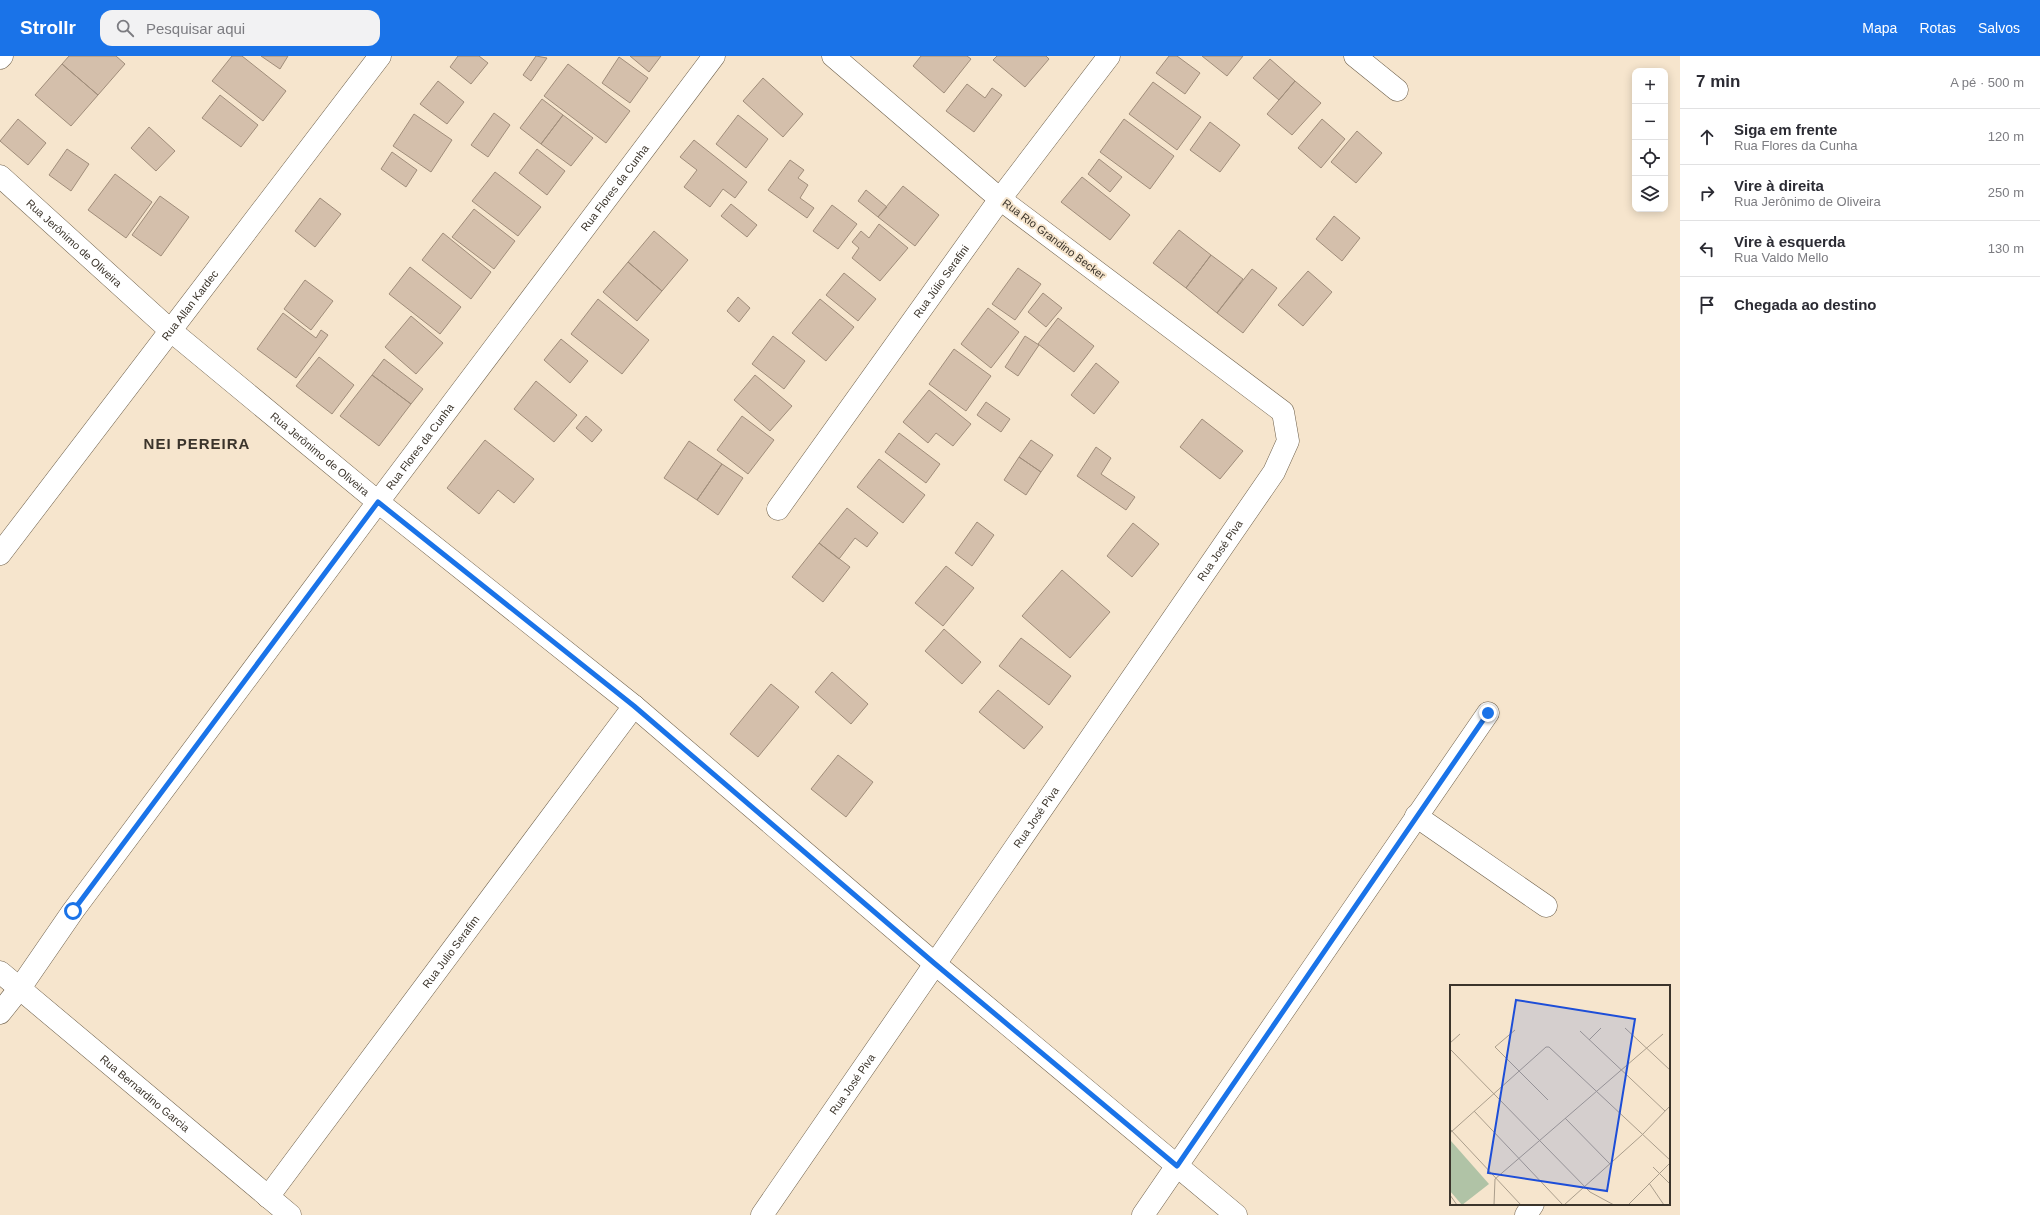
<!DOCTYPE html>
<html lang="pt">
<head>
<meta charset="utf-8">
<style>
  :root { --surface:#fff; --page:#f2f2f3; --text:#2b2b33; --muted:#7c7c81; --line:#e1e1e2; --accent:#1a73e8 }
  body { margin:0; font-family:Helvetica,sans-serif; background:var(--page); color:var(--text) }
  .controls { position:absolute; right:12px; top:12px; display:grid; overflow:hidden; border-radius:8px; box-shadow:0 2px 10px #0003 }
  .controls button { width:36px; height:36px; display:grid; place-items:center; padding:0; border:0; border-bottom:1px solid var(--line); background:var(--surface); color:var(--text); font:20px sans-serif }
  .stop { position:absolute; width:12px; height:12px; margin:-9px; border:3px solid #1a73e8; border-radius:50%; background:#fff }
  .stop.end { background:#1a73e8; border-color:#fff; box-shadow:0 1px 4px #0008 }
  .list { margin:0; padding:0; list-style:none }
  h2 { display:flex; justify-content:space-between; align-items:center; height:52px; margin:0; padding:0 16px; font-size:17px }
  h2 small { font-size:13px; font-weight:400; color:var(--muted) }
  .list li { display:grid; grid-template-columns:26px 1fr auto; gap:12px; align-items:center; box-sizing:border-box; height:56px; padding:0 16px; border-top:1px solid var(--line) }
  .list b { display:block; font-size:15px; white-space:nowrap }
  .list p { margin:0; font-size:13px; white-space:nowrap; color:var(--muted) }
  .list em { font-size:13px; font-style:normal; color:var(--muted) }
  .icon { flex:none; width:22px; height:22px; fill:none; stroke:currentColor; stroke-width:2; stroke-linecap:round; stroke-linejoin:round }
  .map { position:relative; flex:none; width:1680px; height:1159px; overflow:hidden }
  header { display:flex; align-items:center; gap:24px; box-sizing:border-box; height:56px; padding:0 20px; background:var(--accent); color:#fff }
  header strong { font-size:19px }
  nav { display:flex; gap:22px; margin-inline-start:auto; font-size:14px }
  .search { width:280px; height:36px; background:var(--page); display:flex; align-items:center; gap:10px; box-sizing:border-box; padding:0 14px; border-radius:12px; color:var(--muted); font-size:15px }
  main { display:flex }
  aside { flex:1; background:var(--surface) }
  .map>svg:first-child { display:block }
  .building { fill:#d4bfab; stroke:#a08d7a }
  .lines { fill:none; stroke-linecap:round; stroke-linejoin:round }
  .minor-casing { stroke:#6f614c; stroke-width:23 }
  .minor { stroke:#fff; stroke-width:22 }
  .route { stroke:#1a73e8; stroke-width:5 }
  .labels { text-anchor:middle; stroke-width:4; stroke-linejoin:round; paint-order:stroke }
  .street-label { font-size:11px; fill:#3b342b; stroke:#f6e5cd }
  .district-label { font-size:15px; font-weight:bold; letter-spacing:1px; fill:#3b342b; stroke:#f6e5cd }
  .inset-road { fill:none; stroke:#ab9e8c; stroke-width:1 }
  .view { fill:#1d4ed8; fill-opacity:0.15; stroke:#1d4ed8; stroke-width:2 }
  .inset-edge { fill:none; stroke:#3b342b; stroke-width:2 }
</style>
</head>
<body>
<header>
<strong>Strollr</strong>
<div class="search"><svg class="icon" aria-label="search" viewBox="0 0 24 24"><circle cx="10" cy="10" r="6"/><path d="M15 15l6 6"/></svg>Pesquisar aqui</div>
<nav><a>Mapa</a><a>Rotas</a><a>Salvos</a></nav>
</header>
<main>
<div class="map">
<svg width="1680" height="1159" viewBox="0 0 1680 1159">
  <rect width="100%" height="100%" fill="#f6e5cd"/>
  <path class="building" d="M69,0H116L125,8L98,39L62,8Z
    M232,0H242L286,35L263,65L212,25Z
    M261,0H288L280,13Z
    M458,0H479L488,7L471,28L450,11Z
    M536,0L547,2L531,25L523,19Z
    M630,0H661L649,16Z
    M921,0H967L971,3L944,37L913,10Z
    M997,0H1046L1049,3L1025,31L993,4Z
    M1169,0H1177L1200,17L1185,38L1156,17Z
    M1202,0H1243L1227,20Z
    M619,1L648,22L630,47L602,27Z
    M1270,3L1295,25L1279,44L1253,22Z
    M62,8L98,39L71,70L35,39Z
    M568,8L630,55L606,87L544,40Z
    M763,22L803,58L783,81L743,45Z
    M438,25L464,46L447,68L420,48Z
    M1295,25L1321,47L1292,79L1267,58Z
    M1153,26L1201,61L1177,94L1129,58Z
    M967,28L985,42L992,32L1002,39L974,76L946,55Z
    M220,39L258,69L241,91L202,62Z
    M542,43L563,59L541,88L520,72Z
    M494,57L510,69L488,101L471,89Z
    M414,58L452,84L431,116L393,90Z
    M563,59L593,82L571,110L541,88Z
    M738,59L768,83L746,112L716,88Z
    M18,63L46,87L28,109L0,85Z
    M1124,63L1174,100L1150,133L1100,96Z
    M1322,63L1345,83L1321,112L1298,92Z
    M1210,66L1240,89L1220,116L1190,94Z
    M149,71L175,95L156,115L131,92Z
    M1357,75L1382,97L1356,127L1331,106Z
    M694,84L747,126L735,142L723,133L710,151L684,131L697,114L680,101Z
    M67,93L89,108L71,135L49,119Z
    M537,93L565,115L547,139L519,117Z
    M392,96L417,114L406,131L381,113Z
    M1099,103L1122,121L1110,136L1088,118Z
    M790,104L804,114L798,122L808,129L800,142L814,152L807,162L768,134Z
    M495,116L541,151L518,180L472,145Z
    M115,118L152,146L126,182L88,154Z
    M1082,121L1130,159L1110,184L1061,146Z
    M903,130L939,159L915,190L878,161Z
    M866,134L887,151L878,161L858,145Z
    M160,140L189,161L161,200L132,179Z
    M320,142L341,158L315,191L295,175Z
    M731,148L757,169L747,181L721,160Z
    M832,149L857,168L838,193L813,175Z
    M474,153L515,185L494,213L452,181Z
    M1334,160L1360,182L1342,205L1316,183Z
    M879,168L908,192L880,225L852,202L859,192L852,186L861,175L869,182Z
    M1179,174L1211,199L1186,232L1153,207Z
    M654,175L688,204L662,235L628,206Z
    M443,177L491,216L471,243L422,204Z
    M1211,199L1243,223L1217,257L1186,232Z
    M628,206L662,235L637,265L603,236Z
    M410,211L461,251L440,278L389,238Z
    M1018,212L1041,228L1015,264L992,248Z
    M1252,213L1277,232L1243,277L1217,257Z
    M1308,215L1332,236L1303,270L1278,249Z
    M844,217L876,243L858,265L826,239Z
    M305,224L333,245L311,274L284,253Z
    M1043,237L1062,252L1046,271L1028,256Z
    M738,241L750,252L739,266L727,255Z
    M598,243L649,284L622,318L571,278Z
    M820,243L854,271L826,305L792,277Z
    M988,252L1019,276L991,312L961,288Z
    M283,257L316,282L321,274L328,279L296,322L257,293Z
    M411,260L443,287L416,318L385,291Z
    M1058,262L1094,290L1074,316L1038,288Z
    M773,280L805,305L784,333L752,308Z
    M1025,280L1039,289L1018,320L1005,311Z
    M561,283L588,305L570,327L544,304Z
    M954,293L991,320L966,355L929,328Z
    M319,301L354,329L332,358L296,330Z
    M384,303L423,333L411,348L372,319Z
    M1096,307L1119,326L1094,358L1071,339Z
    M372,319L411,348L379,390L340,360Z
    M755,319L792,350L770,375L734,344Z
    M536,325L577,359L554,386L514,353Z
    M929,334L971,368L953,390L936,377L928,387L903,366Z
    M986,346L1010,363L1001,376L977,359Z
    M586,360L602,374L592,386L576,372Z
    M742,360L774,384L748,418L717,394Z
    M1202,363L1243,395L1220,423L1180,391Z
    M899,377L940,408L926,427L885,396Z
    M485,384L534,423L514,447L498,434L479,458L447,432Z
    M1031,384L1053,399L1041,416L1019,401Z
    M689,385L722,408L697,444L664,422Z
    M1096,391L1111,402L1101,418L1135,441L1126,454L1077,420Z
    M1019,401L1041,416L1026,439L1004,424Z
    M879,403L925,439L903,467L857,431Z
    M722,408L743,422L718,459L697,444Z
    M847,452L878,477L867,491L855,482L839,503L819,487Z
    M977,466L994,479L972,510L955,497Z
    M1133,467L1159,488L1132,521L1107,500Z
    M819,487L850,511L823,546L792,521Z
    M946,510L974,532L943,570L915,547Z
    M1062,514L1110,556L1070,602L1022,560Z
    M944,573L981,606L962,628L925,595Z
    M1021,582L1071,620L1049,649L999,610Z
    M832,616L868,648L851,668L815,636Z
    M771,628L799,651L758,701L730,678Z
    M998,634L1043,671L1024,693L979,656Z
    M838,699L873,726L846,761L811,733Z"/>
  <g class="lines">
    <g class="minor-casing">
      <g id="minor">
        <path d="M1355,0L1397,34"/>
        <path d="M0,2L2,0"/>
        <path id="s1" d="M0,120L170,274L378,446L634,650L934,907L1236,1159"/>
        <path id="s2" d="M778,453L1000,143L1109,0"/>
        <path id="s3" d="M0,498L380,0"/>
        <path d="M1416,760L1546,850"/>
        <path id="s4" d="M0,916L290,1159"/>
        <path id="s5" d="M0,957L20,932L73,855L378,446L714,0"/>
        <path id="s6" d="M268,1141L634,650"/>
        <path id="s7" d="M762,1159L1274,416L1288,385L1283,356L1000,143L833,0"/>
        <path d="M1143,1159L1488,657"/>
        <path d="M1526,1159L1533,1148"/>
      </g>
    </g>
    <use href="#minor" class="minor"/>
  </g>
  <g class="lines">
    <path class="route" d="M73,855L378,446L634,650L934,907L1177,1110L1488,657"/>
  </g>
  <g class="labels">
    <g class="street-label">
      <text dy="4" stroke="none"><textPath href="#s5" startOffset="1029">Rua Flores da Cunha</textPath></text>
      <text transform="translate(1054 183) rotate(37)" y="4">Rua Rio Grandino Becker</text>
      <text dy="4" stroke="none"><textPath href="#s1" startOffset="100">Rua Jerônimo de Oliveira</textPath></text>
      <text dy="4" stroke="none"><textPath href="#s2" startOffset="280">Rua Júlio Serafini</textPath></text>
      <text dy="4" stroke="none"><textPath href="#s3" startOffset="313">Rua Allan Kardec</textPath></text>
      <text dy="4" stroke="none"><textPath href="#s5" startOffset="705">Rua Flores da Cunha</textPath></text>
      <text dy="4" stroke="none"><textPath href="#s1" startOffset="424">Rua Jerônimo de Oliveira</textPath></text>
      <text dy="4" stroke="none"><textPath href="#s7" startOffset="807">Rua José Piva</textPath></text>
      <text dy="4" stroke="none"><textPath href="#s7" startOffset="483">Rua José Piva</textPath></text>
      <text dy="4" stroke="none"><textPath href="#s6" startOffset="306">Rua Julio Serafim</textPath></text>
      <text dy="4" stroke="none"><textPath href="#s7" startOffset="159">Rua José Piva</textPath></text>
      <text dy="4" stroke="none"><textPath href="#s4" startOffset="189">Rua Bernardino Garcia</textPath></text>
    </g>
    <g class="district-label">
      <text x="197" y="393">NEI PEREIRA</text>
    </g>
  </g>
  <g transform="translate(1450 929)">
    <rect width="220" height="220" fill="#f6e5cd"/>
    <path d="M1,156L39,199L12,220L0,206Z" fill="#b0c3a6"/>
    <path class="inset-road" d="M175,43L220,85M65,45L45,62L98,115M130,46L215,126M139,55L151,43M0,58L10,49M0,64L140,207L164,220M24,126L113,220M115,133L160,179M0,144L71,220M0,148L96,62H99L220,175M203,182L220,199M199,198L214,220M0,210L7,220M44,220L45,194L213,49M114,220L192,150L220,121M178,220L220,178"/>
    <path class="view" d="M66,15L185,34L157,206L38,188Z"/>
    <rect width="220" height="220" class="inset-edge"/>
  </g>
</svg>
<div class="controls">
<button>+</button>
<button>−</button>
<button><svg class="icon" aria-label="locate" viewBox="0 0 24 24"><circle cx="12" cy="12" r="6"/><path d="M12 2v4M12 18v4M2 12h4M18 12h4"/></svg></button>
<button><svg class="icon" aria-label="layers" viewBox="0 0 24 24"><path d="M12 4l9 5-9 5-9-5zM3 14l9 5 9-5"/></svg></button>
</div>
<div class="stop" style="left:73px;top:855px"></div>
<div class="stop end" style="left:1488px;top:657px"></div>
</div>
<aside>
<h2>7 min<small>A pé · 500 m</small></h2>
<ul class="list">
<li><svg class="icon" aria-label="ahead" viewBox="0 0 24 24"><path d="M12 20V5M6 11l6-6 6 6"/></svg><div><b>Siga em frente</b><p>Rua Flores da Cunha</p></div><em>120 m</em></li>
<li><svg class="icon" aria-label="right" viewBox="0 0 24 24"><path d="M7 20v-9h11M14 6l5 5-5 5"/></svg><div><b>Vire à direita</b><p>Rua Jerônimo de Oliveira</p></div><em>250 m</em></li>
<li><svg class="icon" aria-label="left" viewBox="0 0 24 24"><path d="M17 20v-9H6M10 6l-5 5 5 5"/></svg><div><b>Vire à esquerda</b><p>Rua Valdo Mello</p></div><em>130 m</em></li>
<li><svg class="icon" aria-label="arrive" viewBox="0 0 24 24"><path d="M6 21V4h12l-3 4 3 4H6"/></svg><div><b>Chegada ao destino</b></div></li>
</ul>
</aside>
</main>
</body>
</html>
